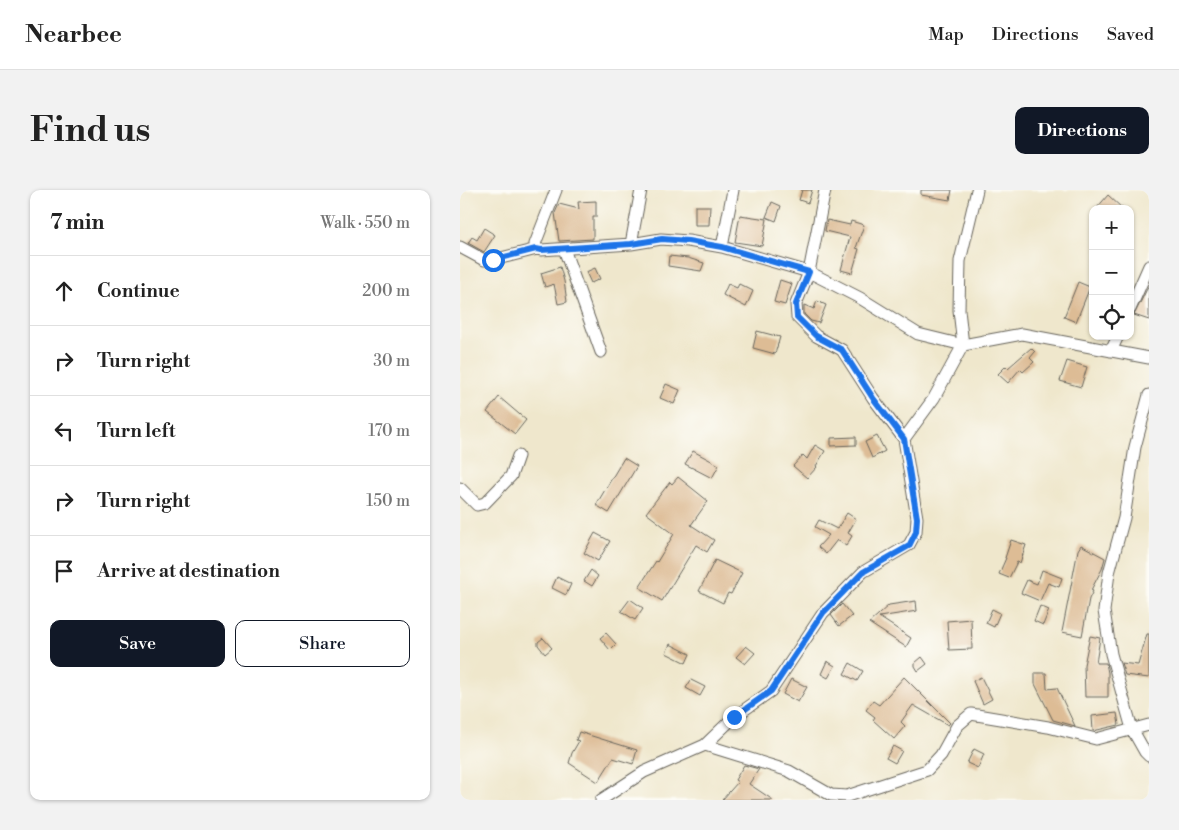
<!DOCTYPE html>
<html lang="en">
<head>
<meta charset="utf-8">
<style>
  :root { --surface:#fff; --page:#f2f2f2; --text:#222; --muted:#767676; --line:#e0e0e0; --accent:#111827 }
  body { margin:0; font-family:"Libre Bodoni",serif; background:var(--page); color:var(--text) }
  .controls { position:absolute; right:15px; top:15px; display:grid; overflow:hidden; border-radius:10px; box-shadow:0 1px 4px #0004 }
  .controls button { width:45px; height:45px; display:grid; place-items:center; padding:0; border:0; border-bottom:1px solid var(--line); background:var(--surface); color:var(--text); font:25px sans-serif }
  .stop { position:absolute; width:15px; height:15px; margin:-11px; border:4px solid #1a73e8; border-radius:50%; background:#fff }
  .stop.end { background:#1a73e8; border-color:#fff; box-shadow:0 1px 5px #0008 }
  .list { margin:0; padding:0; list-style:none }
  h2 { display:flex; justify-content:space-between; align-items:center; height:65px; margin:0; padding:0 20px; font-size:21px }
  h2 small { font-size:16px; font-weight:400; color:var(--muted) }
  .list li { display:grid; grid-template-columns:32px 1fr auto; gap:15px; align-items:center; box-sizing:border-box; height:70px; padding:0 20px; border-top:1px solid var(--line) }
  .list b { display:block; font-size:19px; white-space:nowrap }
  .list em { font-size:16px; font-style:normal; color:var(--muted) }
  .actions { display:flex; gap:10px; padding:15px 20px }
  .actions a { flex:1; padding:11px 0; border:1px solid var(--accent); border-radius:10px; text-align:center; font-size:18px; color:var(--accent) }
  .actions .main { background:var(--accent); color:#fff }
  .icon { flex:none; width:28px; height:28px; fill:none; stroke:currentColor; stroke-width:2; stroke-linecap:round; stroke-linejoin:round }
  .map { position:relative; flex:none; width:689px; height:610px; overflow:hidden; border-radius:10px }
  header { display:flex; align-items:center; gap:30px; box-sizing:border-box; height:70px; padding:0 25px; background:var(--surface); border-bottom:1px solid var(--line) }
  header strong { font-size:24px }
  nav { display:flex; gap:28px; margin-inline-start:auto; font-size:18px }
  .intro { display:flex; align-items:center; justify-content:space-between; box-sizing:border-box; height:120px; padding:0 30px }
  h1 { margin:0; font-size:35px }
  .button { padding:12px 22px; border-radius:10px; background:var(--accent); color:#fff; font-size:18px; font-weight:700 }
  main { display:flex; gap:30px; padding:0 30px }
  aside { flex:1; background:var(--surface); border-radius:10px; box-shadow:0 1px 4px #0004 }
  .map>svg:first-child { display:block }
  .building { fill:#ddbc95 }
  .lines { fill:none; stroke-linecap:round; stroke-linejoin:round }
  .minor-casing { stroke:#66635a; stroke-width:13 }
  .minor { stroke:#fff; stroke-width:11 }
  .route { stroke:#1a73e8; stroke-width:6 }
</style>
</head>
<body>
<header>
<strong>Nearbee</strong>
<nav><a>Map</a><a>Directions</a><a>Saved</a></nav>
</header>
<div class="intro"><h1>Find us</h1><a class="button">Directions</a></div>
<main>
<aside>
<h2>7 min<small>Walk · 550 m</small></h2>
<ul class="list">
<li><svg class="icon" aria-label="ahead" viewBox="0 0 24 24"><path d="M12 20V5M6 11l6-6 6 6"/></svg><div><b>Continue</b></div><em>200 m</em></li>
<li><svg class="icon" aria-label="right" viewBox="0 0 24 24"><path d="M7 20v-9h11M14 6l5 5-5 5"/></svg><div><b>Turn right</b></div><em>30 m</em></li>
<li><svg class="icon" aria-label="left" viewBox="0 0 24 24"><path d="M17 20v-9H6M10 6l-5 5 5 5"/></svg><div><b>Turn left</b></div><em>170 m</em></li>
<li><svg class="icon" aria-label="right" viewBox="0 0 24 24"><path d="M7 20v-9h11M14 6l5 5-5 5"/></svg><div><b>Turn right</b></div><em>150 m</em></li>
<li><svg class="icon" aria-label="arrive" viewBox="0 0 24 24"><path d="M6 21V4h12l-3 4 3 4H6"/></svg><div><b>Arrive at destination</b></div></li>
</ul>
<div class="actions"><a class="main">Save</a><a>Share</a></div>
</aside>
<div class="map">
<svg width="689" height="610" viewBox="0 0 689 610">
  <rect width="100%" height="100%" fill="#fdfcf7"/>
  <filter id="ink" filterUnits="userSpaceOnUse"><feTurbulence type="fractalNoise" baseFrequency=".02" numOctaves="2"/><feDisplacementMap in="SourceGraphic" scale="10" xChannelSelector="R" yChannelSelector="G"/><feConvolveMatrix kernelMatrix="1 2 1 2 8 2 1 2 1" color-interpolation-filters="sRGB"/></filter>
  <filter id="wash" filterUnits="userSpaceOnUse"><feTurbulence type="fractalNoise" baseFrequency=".0096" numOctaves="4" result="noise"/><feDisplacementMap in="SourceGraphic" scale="20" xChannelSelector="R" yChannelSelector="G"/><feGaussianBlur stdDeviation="1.12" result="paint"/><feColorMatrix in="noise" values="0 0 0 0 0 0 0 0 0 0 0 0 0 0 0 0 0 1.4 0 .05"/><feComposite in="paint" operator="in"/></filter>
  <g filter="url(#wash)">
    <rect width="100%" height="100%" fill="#efe7cc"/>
    <g id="blocks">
      <path class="building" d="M342,0H352L348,13L339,10Z
        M461,0H492L490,10L461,5Z
        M648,5L663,19H636Z
        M136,11V27H133V49L99,51L95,23L99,14L119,19L118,12Z
        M312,12L321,16L316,31L306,27Z
        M235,16H250L249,35H235Z
        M280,25L307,29L302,56L275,52Z
        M367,30L390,35L391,31L404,35L396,58L399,59L392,83L381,80L390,47L365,41Z
        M24,38L35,45L24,62L8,53L12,47L17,50Z
        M209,66L228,68L244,73L241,81L208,76Z
        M100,77L104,91L107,112L98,114L94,94L85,97L81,83Z
        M135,78L140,89L131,93L126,82Z
        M320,90L332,94L325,115L314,112Z
        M618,92L630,97L616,132L604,127Z
        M268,94L277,98L279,94L293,101L286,117L263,105Z
        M689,95V130L674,125Z
        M357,111L366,115L359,133L351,131L344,124V115L354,119Z
        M297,141L320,147L315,164L293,158Z
        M571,158L575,162L570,168L574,172L563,182L560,179L548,193L538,184L546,176L548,178Z
        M607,171L627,177L621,197L600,191Z
        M206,194L220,200L214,214L200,208Z
        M39,207L66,230L55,244L27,222Z
        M417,246L425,261L412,268L405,252Z
        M396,247V255L371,256V248Z
        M355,255L365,261L356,276L357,277L347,288L333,276L343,265L347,269Z
        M233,261L259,275L252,288L225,274Z
        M164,268L177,276L149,323L136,315Z
        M218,287L248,311L231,335L254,350L247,362L236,355L202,411L179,397L196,371L197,372L214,344L186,323L210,292L212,294Z
        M387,323L396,329L388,343L392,346L386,356L377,350L366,364L358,357L369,345L355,337L359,330L377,339Z
        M135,343L150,351L138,371L124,363Z
        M551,350L566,355L560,373L557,372L549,388L539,384L546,368H545Z
        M621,355L645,368L642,379L631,400L633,401L629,409L622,446L602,442L618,360Z
        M255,370L282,383L271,404L268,403L263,413L239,401Z
        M131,380L138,386L132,396L124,391Z
        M582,380L602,388L599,397L588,393L580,411L561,403L567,390L577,394Z
        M97,387L111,394L106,405L92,398Z
        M170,409L183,418L175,430L161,421Z
        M456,411L457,421L419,427L451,448L446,457L409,433L429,415Z
        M382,414L392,426L379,436L371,425Z
        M580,416L589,420L583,435L574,431Z
        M532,419L540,423L534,437L526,433Z
        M511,429L512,459L489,460L487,431Z
        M146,443L156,454L150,460L140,448Z
        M687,444H689V488L665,485L661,473L678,475Z
        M630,446L640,448L636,473H646L648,483V507H625L624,475Z
        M83,448L92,458L85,464L78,455V452Z
        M210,454L230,464L226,473L206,463Z
        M286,456L295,463L285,474L276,467Z
        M462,467L467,474L458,481L455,476V473Z
        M367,471L375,476L368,488L361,484Z
        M390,473L403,481L397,491L384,484Z
        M575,483H586L587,499L597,498L615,536L593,530L575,494Z
        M444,487L490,533L488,535L453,515L441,532L445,536L434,549L413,530L415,527L406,520L413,511L419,515Z
        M521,487L532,509L523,514L513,491Z
        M331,489L347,497L338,512L323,504Z
        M231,490L245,497L240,506L226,498Z
        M657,523L659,535L633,541L632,526Z
        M119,542L177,560L173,574L153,568L138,592L109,573L112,563L119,551L116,550Z
        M433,556L442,561L435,573L426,568Z
        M514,559L524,564L518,578L507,573Z
        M284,575L299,579L289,594L313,610H262L278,592L275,590Z"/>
    </g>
  </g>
  <g filter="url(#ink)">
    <use href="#blocks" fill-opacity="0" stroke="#66635a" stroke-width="1"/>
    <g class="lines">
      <g class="minor-casing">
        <path id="minor" d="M96,0L75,54L77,59L81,60L171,54L201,49L228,51L262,57L349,82L400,108L458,144L503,155L499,120L500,71L517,0
          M365,0L349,82L336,114L337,127L356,146L382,160L413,208L444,249
          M171,54L181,0
          M0,57L24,70H33L77,59
          M262,57L273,0
          M104,59L141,162
          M670,119L689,76
          M651,161L658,146
          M689,205L675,257L664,328L649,383L644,421L651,464L672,539L685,562L689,566
          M0,298L17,315L25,313L51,286L58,266
          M245,555L274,527L311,501L363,423L403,382L449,355L456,342L457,328L444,249L474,208L503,155L562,144L689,168
          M141,610L184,582L245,555L329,581L371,605L387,606L467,580L481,565L497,536L511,524L588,537L636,549L689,535"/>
      </g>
      <use href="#minor" class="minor"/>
    </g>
  </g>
  <g class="lines" filter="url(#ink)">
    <path class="route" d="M33,70L76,59L81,60L171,54L202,49L228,51L262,57L349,82L336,114L337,127L356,146L382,160L413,208L444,249L457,328L456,342L449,356L403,382L363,423L311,501L274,527"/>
  </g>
</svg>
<div class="controls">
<button>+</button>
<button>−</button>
<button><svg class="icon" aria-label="locate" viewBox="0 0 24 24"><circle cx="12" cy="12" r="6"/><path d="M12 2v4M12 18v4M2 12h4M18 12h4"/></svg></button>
</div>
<div class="stop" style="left:33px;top:70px"></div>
<div class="stop end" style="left:274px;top:527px"></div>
</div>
</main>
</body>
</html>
